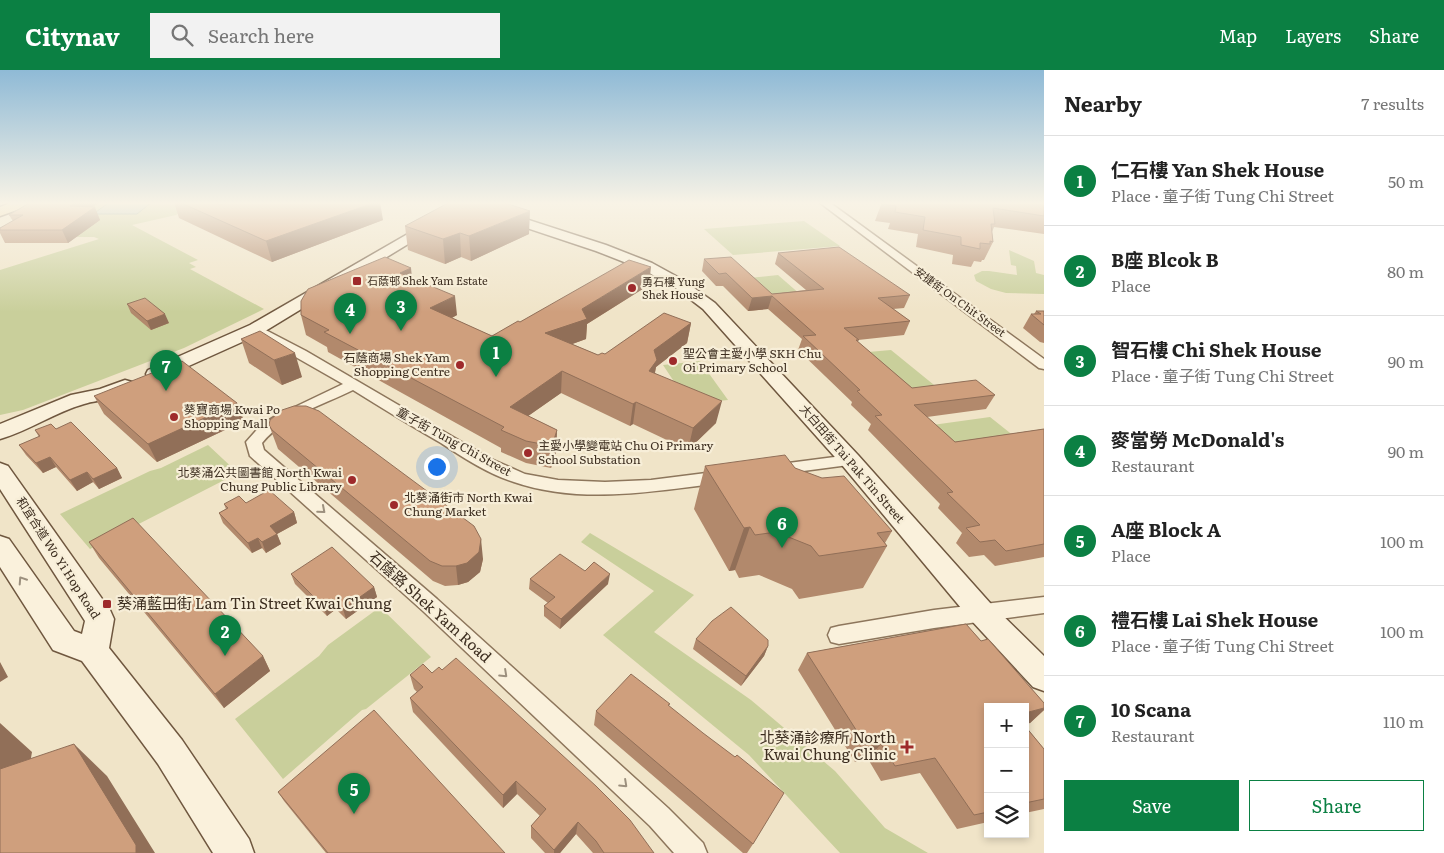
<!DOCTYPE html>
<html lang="en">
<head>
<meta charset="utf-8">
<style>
  :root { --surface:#fff; --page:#f2f2f2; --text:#222; --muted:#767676; --line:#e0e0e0; --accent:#0b8043 }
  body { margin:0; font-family:Literata,"Noto Sans TC",serif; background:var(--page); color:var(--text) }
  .controls { position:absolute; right:15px; bottom:15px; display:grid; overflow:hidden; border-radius:0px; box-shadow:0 2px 8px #0003 }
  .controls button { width:45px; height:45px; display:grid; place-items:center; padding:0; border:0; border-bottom:1px solid var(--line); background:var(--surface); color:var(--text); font:25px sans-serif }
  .you { position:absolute; left:436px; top:396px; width:18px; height:18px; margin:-12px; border:4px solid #fff; border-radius:50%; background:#1a73e8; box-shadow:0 0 0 8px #1a73e833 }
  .badge { display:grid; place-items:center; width:32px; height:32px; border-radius:50%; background:var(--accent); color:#fff; font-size:16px; font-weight:700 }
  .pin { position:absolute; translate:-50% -41px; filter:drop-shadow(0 1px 2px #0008) }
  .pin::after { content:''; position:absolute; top:26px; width:18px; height:15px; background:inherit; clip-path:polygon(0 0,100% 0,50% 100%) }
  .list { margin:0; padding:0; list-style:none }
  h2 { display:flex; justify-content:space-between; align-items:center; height:65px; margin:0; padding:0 20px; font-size:21px }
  h2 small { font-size:16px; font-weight:400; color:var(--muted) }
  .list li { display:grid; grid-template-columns:32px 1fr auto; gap:15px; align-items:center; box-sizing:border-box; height:90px; padding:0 20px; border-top:1px solid var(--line) }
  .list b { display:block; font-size:19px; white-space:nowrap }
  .list p { margin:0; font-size:16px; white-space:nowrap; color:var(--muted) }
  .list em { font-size:16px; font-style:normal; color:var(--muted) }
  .actions { display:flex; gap:10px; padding:15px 20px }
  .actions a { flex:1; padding:11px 0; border:1px solid var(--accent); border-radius:0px; text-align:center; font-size:18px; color:var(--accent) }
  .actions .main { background:var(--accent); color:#fff }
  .icon { flex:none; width:28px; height:28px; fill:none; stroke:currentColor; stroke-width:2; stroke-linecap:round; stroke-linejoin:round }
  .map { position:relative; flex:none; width:1044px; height:783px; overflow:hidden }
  header { display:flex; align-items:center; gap:30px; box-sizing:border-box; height:70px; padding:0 25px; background:var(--accent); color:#fff }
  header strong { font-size:24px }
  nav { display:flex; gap:28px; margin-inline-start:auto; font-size:18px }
  .search { width:350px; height:45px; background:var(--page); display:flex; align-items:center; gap:12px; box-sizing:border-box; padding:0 18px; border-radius:0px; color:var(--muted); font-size:19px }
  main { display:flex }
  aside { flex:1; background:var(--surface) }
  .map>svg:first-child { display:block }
  .green { fill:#c9cf9b }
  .water { fill:#a9c4bc; stroke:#6f938a }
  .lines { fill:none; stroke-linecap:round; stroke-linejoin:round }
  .street-casing { stroke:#8d765c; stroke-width:3 }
  .secondary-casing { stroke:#6f573f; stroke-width:3 }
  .primary-casing { stroke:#5b4430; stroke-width:3 }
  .street { fill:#faf1dc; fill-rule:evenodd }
  .secondary { fill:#faf1dc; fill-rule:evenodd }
  .primary { fill:#f3d9a0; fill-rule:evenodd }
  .wall { fill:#b2896c }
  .shaded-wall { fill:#916f58 }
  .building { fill:#cf9f7d; stroke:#916f58 }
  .oneway { stroke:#9c907e }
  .poi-dot { fill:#9e2a2b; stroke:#f7eed8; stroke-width:2 }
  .labels { text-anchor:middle; stroke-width:4.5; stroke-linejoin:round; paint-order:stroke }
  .far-poi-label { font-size:11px; fill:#3d2e20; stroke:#f7eed8; text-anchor:start }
  .far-street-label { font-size:11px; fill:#3d2e20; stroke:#f7eed8 }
  .poi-label { font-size:12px; fill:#3d2e20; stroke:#f7eed8; text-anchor:start }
  .street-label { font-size:12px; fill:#3d2e20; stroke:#f7eed8 }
  .near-poi-label { font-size:15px; fill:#3d2e20; stroke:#f7eed8; text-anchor:start }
  .near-street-label { font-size:15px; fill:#3d2e20; stroke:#f7eed8 }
</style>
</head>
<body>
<header>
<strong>Citynav</strong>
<div class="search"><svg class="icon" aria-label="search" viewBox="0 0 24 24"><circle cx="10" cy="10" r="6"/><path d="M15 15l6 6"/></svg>Search here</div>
<nav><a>Map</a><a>Layers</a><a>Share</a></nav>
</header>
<main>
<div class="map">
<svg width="1044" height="783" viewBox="0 0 1044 783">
  <rect width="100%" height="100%" fill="#f0e4c8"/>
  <path class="green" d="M59,132H196L176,145L132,155L198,190L189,193L196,197L190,199L264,239L184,278L23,340L0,345V200L99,169L94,167H59Z
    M804,151L840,176L733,185L704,159Z
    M1009,180L1034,191L1036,203L1044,205V224L1006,223L991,219L976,211L974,205L982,201H989L1017,205L1016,196L1011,195Z
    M778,205L809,232L778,235L749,208Z
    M891,280L939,319L903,323L857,283Z
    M700,291L728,330L689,334L663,295Z
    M990,347L1024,374L949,385L918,357Z
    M208,375L238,403L90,479L60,444L150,401L161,398Z
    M590,463L694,525L654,562L751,630L835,701L885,758L928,783H840L749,685L603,565L654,521L581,472Z
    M380,537L431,587L366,639L362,640L283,709L235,649L319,586L328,575Z"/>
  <path class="water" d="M110,132H152L137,144H93Z"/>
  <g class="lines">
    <g class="street-casing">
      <path id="street" d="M819,132H829L1044,289V299L1039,298Z
        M256,255L306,281L489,388L525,404L558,410L605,412L651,410L722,401L728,403L730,407L728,411L722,413C654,421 581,435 514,412C488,404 464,388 441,373C411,356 382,338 353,320C323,335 284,346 262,373L264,380L437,529L668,738L703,773L707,783H674L650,756L423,541L250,386L246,372L261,355L274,347L343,314L252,262L250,259L252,256Z
        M850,385L856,386L858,390L856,394L773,405L767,404L765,400L767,396L773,395Z
        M1044,527V543L934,558L839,574L831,572L828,565L831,558L839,556L934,540Z"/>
    </g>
    <g class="secondary-casing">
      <path id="secondary" d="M501,141L606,175L652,193L683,210L715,233L858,385L991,534L1044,586V621L1033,617L971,550L842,395L703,239L673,216L642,199L596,181L497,148L495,145L497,142Z
        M432,150L438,154L436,157L262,263L162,308L155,310L148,308L146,304L148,300L250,255Z
        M125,310L132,312L135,316C125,330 99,329 84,334C55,342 29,361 0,369V354L71,325L100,319Z
        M0,393L8,396L110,540L114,549L109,578L182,670L249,769L254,783H213L158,694L82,591L53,580L0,497V466L9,469L74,561L82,564L85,551L0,419Z"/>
    </g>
    <g class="primary-casing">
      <path id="primary" d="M13,132H32L31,135L0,146V137Z"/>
    </g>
    <use href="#street" class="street"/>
    <use href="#secondary" class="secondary"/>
    <use href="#primary" class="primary"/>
  </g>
  <path class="wall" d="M26,132H100L92,137L100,150L68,173H5L0,163V158L13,151L9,145L27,134Z
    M174,132H214L220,135L383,150L272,192L179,148Z
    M882,132H1044V164L994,157L992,162L993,172L984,190H982L981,192L974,191L971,197L952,194L953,185L916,177L918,164L888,159L890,153L875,151Z
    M405,156L529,164L471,191L461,187L445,194L408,180Z
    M778,183L910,225L904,238L893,239L910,251L904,265L858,270V272L912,318L995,325L986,339L927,347L955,372L1044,359V487L995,496L984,485L969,487L956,473L962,463L938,438L940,434L868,360L871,354L851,335L852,332L798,280L802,269L768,239L748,241L723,216H716L702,201L704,189L772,224L806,220L775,194Z
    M412,208L457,245L452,248L492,266L520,252L649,215L587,254L586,269L572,274L598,285L605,284L691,253L687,273L656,297L655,303L716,353L688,380L633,354L630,356L561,323L528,346L557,360L556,383L551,398L526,393L501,382V378L328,282L327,277L306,265L301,245Z
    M127,234L169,253L151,260L131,243Z
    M1036,241H1044V273L1040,272L1023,258L1031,244H1034Z
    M241,269L302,307L282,315L249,293Z
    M94,326L237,333L244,351L157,392L104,344Z
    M269,355L483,489L480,502L468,512L458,515L445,516L433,511L278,379Z
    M56,359L117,398L122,408L99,419L93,412L77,421L56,397L43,403L26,385L19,375L39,367L35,360Z
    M705,396L795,398L892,461L885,473L887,476L863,518L799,529L792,519L759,505L739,508L735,500L729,501L694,439Z
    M246,433L294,442L297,453L277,464L281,474L266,483L262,478L252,483L223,453L219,443L226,439L224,434Z
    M89,472L263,586L270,601L224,638L99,488Z
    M585,501L608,514L560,559L544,546V536L548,533L529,519L530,509Z
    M291,504L374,517L377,527L346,549L336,539L327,546L295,514Z
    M966,554L981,571L988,569L1044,633V640L1030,653L1025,654V637H988V752L957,759L920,703L881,711L868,689L855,692L798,600L807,583Z
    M696,569L768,576L764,586L741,616L693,579Z
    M432,603L654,783H593L576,764L560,783H545L531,768V756L540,746L517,724L503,738L413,642L410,628L417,622L414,619L410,605Z
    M669,636L753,774L747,783H743L594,655L596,641Z
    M1025,656L1044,679V739L1025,743Z
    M278,722L505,783H326L284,731Z"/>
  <path class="shaded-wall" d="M76,132H100L84,143L95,137L100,150L68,173L62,160L70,136Z
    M376,132H380L383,150L272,192L266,171Z
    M530,141L529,164L471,191L469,166Z
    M460,163L461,187L445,194L443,169Z
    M651,197L649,215L587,254L586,269L545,284V263L582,239Z
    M411,198L413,217L400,203Z
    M455,226L457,245L432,258L430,238Z
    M772,226L768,239L748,241L752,228Z
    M165,244L169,253L151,260L147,251Z
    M691,253L687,273L656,297L653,311L649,301L654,280Z
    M295,283L302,307L282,315L274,290Z
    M562,301L561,323L511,358L510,337Z
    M722,331L716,353L688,380L693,358Z
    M636,332L633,354L630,356L633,334Z
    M237,333L244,351L157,392L148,374Z
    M557,360L556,383L551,398L552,376Z
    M50,387L56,397L43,403L36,393Z
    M117,398L122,408L99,419L93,409Z
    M87,402L93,412L77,421L70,410Z
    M294,442L297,453L277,464L281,474L266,483L262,472L270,456Z
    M750,457L735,500L729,501L744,458Z
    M258,468L262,478L252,483L248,473Z
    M481,469L483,489L480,502L468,512L458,515L456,496Z
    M610,504L608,514L560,559L561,549Z
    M374,517L377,527L346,549L343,539Z
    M333,529L336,539L327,546L323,536Z
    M768,576L764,586L741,616L746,606Z
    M263,586L270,601L224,638L215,624Z
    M0,592L8,607L0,612Z
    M1044,638V640L1030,653L1025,654V643Z
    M0,653L32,682L23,735L0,718Z
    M74,674L107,706L155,783H136Z
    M881,674L868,689L855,692L867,677Z
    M516,711L517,724L503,738V725Z
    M578,752L576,764L560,783H554V780Z"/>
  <path class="building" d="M31,132H76L70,136L95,137L62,160H0V158L23,145H9Z
    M179,132H214L220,135L229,132H376L266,171Z
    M450,132H502L530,141L469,166L460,163L443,169L405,156Z
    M882,132H1044V146L993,138L995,154H991L993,172L990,171V174L980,173V179L961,175V167L923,160L925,147L895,142L896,136L881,134Z
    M839,177L910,225L878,228L910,251L844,258L859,270H856L912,318L976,310L995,325L914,335L955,372L1044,359V474L1006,481L995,470L980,472L966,458L980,455L947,423L953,422L875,346L882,345L857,321L860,320L803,266L816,265L772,226L752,228L726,203L719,204L704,189L731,187L772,224L824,219L778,183Z
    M385,187L411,198L400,203L455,226L430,238L492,266L518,251L520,252L629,190L651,197L582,239L587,249L545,263L598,285L602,283L605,284L664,243L691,253L654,280L657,290L649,301L722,331L693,358L636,332L633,334L562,301L510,337L557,360L552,376L526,371L501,360L504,357L324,262L329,260L301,245V231L308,219Z
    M145,228L165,244L147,251L127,234Z
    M1036,241H1044V255L1031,244H1041Z
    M260,261L295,283L274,290L241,269Z
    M182,291L237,333L148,374L94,326Z
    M294,336H306L319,341L474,456L481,469L479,482L467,493L456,496H442L430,491L272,360L269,355L270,350L282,340Z
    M71,352L117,398L93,409L87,402L70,410L50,387L36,393L19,375L40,366L35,360L51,354L56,359Z
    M785,385L795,398L822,408L844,406L892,461L877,463L887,476L819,486L811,476L776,462L755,465L750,457L744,458L705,396Z
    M269,420L294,442L270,456L277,464L262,472L258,468L248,473L219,443L228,438L224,434L239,426L246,433Z
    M133,448L263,586L215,624L89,472Z
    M332,477L374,517L343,539L333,529L323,536L291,504Z
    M560,484L585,501L594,492L610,504L561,549L544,536L555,527L530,509Z
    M731,537L768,570V576L746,606L696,569L712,551Z
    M966,554L981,571L988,569L1044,633V638L1025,643V637H988V742L974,745L935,688L895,696L881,674L867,677L807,583Z
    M456,588L596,716L630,750L654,783H604L596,771L578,752L554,780L531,756L546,739L516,711L503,725L410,628L423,617L410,605L423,594L432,603L439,597L442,600Z
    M631,604L670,634L668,635L703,663L735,687L737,685L784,723L753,774L596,641Z
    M374,640L505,783H328L278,722Z
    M1025,656L1044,679V729L1025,733Z
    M74,674L136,775V783H0V699Z"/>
  <defs><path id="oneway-chevron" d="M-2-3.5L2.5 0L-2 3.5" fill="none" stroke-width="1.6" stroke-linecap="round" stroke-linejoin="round" transform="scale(1.25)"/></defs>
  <g class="oneway">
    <use href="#oneway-chevron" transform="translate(322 440) rotate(41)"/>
    <use href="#oneway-chevron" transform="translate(22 510) rotate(-123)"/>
    <use href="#oneway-chevron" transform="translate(504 604) rotate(43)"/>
    <use href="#oneway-chevron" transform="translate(624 714) rotate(43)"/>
  </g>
  <linearGradient id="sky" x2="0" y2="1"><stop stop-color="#8fbad6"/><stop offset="0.55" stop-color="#f8f3e6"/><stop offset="1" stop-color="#f8f3e6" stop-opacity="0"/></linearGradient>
  <rect width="1044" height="242" fill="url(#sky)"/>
  <g class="poi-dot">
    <rect x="352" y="206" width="10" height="10" rx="2.5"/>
    <circle cx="632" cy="218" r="5"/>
    <circle cx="673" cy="291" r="5"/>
    <circle cx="460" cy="295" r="5"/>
    <circle cx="174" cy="347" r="5"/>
    <circle cx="528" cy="383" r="5"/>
    <circle cx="352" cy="410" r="5"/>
    <circle cx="394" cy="435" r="5"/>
    <rect x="102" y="529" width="10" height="10" rx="2.5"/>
    <path d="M904.5 669.5h5v5h5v5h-5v5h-5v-5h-5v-5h5z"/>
  </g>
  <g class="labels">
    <g class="far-poi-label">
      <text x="367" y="215">石蔭邨 Shek Yam Estate</text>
      <text x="642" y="216">勇石樓 Yung<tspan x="642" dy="13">Shek House</tspan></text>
    </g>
    <g class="far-street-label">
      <text transform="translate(960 232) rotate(36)" y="4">安捷街 On Chit Street</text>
    </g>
    <g class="poi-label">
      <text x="683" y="288">聖公會主愛小學 SKH Chu<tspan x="683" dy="14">Oi Primary School</tspan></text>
      <text x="450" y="292" text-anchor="end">石蔭商場 Shek Yam<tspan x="450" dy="14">Shopping Centre</tspan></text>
      <text x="184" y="344">葵寶商場 Kwai Po<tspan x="184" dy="14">Shopping Mall</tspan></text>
      <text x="538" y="380">主愛小學變電站 Chu Oi Primary<tspan x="538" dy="14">School Substation</tspan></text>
      <text x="342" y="407" text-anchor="end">北葵涌公共圖書館 North Kwai<tspan x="342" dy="14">Chung Public Library</tspan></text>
      <text x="404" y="432">北葵涌街市 North Kwai<tspan x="404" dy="14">Chung Market</tspan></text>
    </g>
    <g class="street-label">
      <text transform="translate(454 372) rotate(29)" y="4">童子街 Tung Chi Street</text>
      <text transform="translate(852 394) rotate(49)" y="4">大白田街 Tai Pak Tin Street</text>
      <text transform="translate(58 488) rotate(57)" y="4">和宜合道 Wo Yi Hop Road</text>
    </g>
    <g class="near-poi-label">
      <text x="117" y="539">葵涌藍田街 Lam Tin Street Kwai Chung</text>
      <text x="896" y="673" text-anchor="end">北葵涌診療所 North<tspan x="896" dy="17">Kwai Chung Clinic</tspan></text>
    </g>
    <g class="near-street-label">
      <text transform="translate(430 537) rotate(42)" y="5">石蔭路 Shek Yam Road</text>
    </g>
  </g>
</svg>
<div class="controls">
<button>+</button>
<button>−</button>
<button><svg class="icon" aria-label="layers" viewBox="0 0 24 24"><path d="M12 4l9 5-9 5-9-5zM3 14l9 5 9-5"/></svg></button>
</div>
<div class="you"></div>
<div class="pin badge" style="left:496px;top:307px">1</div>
<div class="pin badge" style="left:225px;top:586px">2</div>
<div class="pin badge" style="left:401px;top:261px">3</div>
<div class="pin badge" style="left:350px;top:264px">4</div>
<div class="pin badge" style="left:354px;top:744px">5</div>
<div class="pin badge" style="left:782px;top:478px">6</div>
<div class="pin badge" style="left:166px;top:321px">7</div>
</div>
<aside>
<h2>Nearby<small>7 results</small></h2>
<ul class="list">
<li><span class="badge">1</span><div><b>仁石樓 Yan Shek House</b><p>Place · 童子街 Tung Chi Street</p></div><em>50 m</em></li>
<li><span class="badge">2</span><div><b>B座 Blcok B</b><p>Place</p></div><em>80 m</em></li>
<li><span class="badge">3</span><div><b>智石樓 Chi Shek House</b><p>Place · 童子街 Tung Chi Street</p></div><em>90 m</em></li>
<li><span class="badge">4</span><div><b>麥當勞 McDonald's</b><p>Restaurant</p></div><em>90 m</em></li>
<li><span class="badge">5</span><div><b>A座 Block A</b><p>Place</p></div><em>100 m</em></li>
<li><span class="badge">6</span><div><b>禮石樓 Lai Shek House</b><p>Place · 童子街 Tung Chi Street</p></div><em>100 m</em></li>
<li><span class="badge">7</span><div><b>10 Scana</b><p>Restaurant</p></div><em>110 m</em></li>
</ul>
<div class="actions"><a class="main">Save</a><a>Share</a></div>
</aside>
</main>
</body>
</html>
